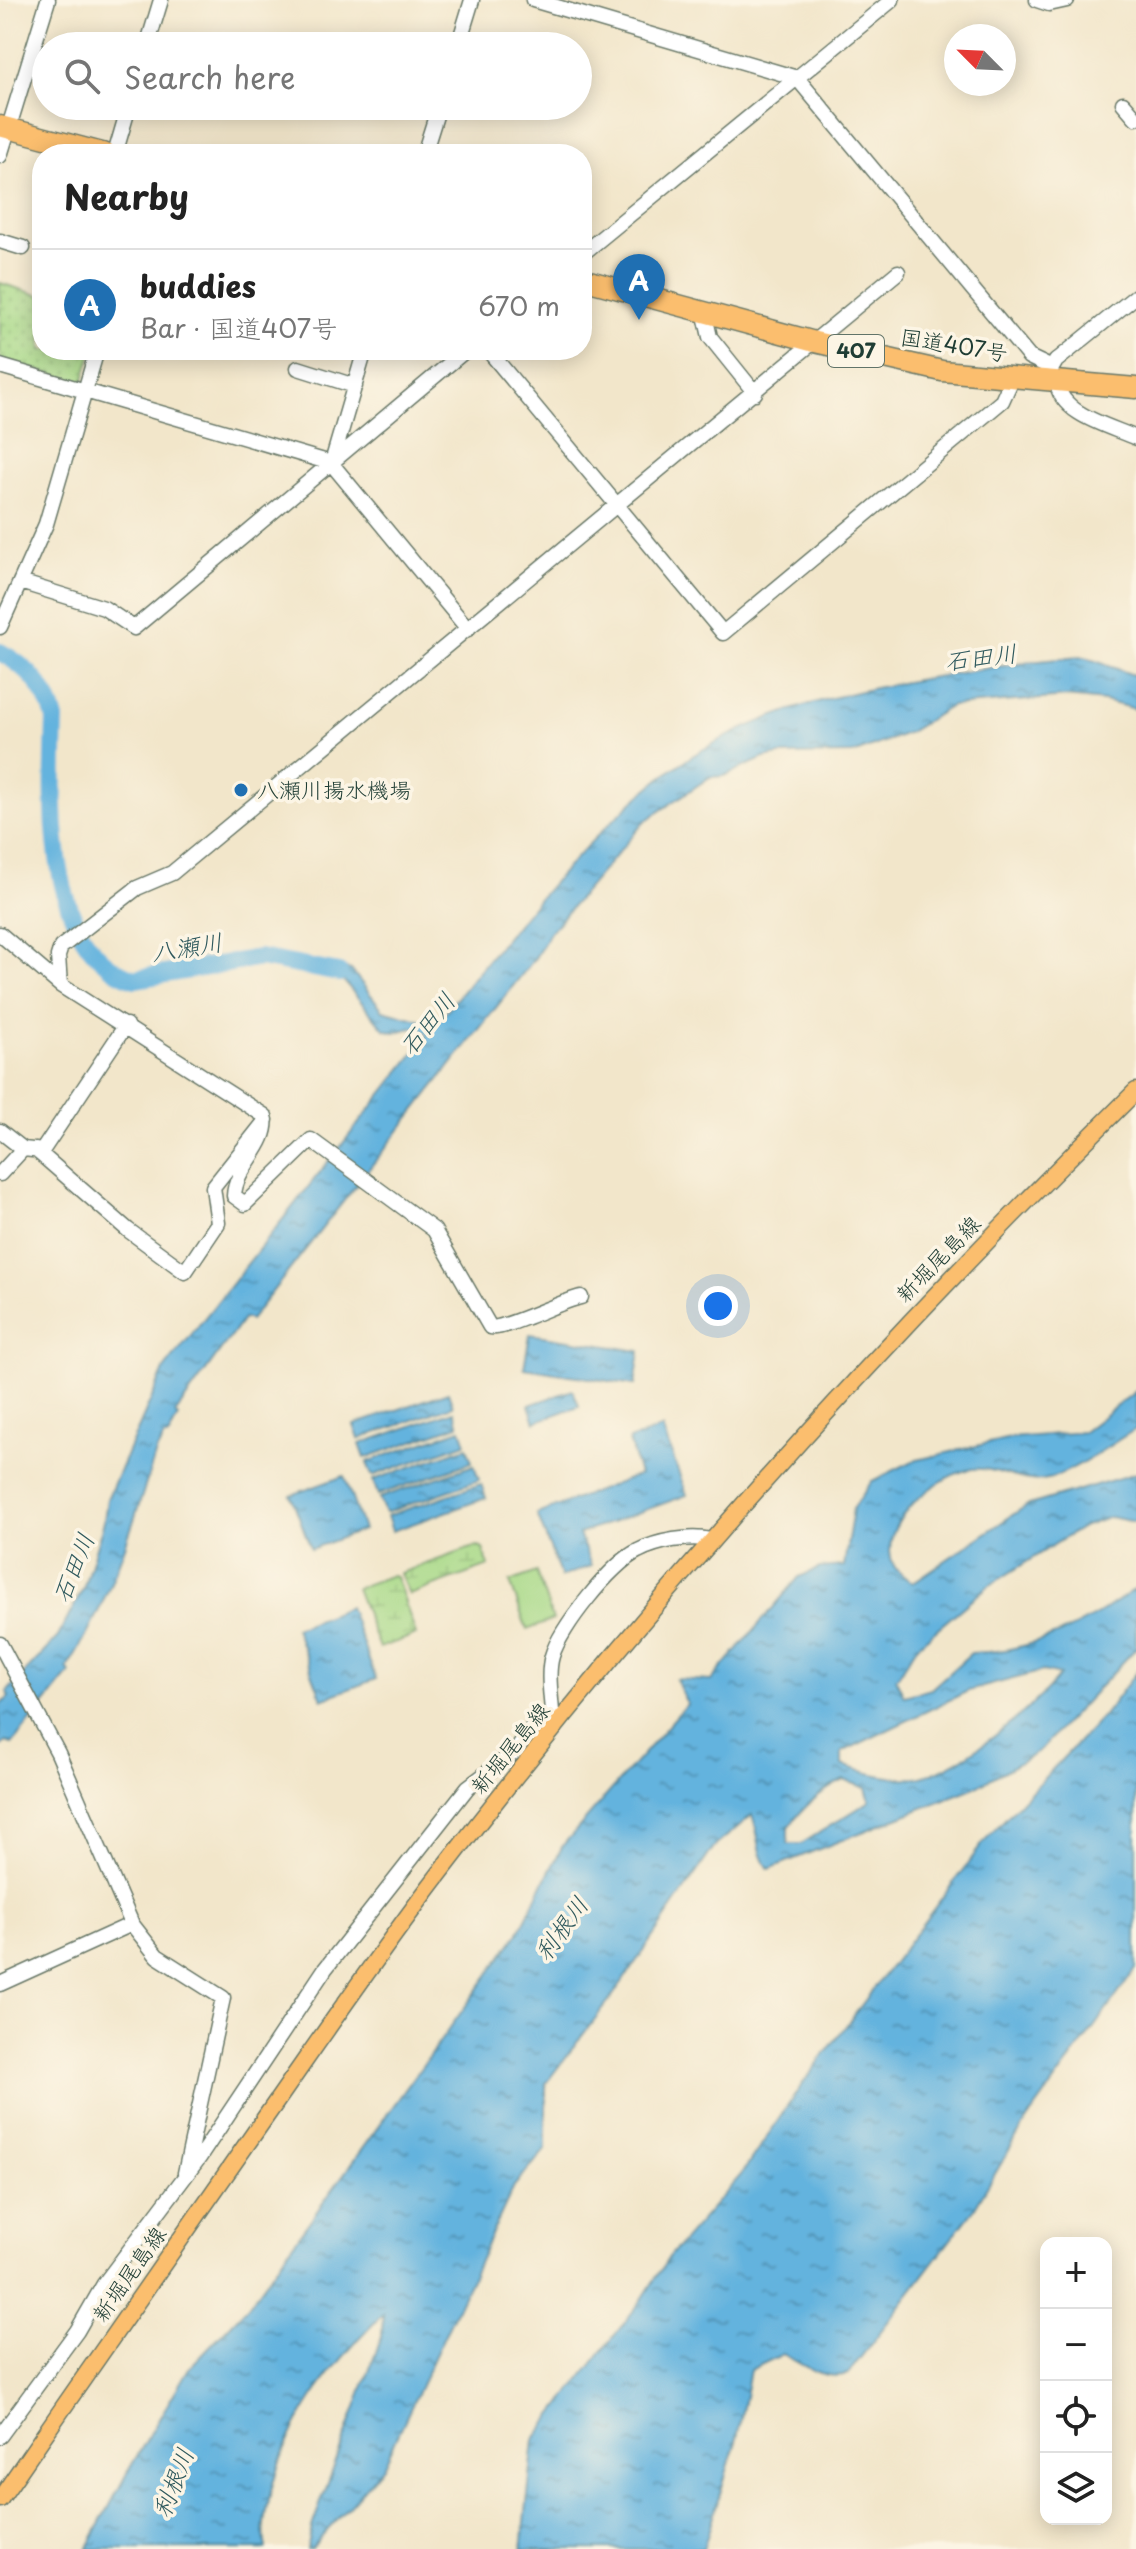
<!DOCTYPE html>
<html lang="en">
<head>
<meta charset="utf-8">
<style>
  :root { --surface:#fff; --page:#f2f2f2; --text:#222; --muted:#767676; --line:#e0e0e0; --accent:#1f6fb2 }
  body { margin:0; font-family:"Playpen Sans","Klee One",sans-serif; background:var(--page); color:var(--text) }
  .controls { position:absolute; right:24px; bottom:24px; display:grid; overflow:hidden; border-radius:16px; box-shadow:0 4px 20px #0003 }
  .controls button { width:72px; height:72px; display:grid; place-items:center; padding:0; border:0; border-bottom:2px solid var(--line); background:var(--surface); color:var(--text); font:40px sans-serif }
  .compass { position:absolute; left:944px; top:24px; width:72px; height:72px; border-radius:50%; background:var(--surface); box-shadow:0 4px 20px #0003; rotate:294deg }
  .you { position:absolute; left:718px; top:1306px; width:28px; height:28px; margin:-20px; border:6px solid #fff; border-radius:50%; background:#1a73e8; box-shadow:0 0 0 12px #1a73e833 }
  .badge { display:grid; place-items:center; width:52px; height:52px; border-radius:50%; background:var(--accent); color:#fff; font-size:26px; font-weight:700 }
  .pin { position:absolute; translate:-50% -66px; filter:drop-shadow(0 2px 4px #0008) }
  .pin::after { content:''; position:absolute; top:42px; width:28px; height:24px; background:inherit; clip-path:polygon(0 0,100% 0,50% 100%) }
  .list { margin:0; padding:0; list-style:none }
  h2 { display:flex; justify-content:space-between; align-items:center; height:104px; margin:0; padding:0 32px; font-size:34px }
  h2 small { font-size:26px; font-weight:400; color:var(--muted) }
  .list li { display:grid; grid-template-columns:52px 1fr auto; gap:24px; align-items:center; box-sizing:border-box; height:112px; padding:0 32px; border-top:2px solid var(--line) }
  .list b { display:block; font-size:30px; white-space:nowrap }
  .list p { margin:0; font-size:26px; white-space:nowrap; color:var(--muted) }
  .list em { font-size:26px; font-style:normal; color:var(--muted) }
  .icon { flex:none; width:44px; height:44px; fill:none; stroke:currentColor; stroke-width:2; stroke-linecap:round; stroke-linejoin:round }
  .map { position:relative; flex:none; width:1136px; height:2549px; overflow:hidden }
  .search { position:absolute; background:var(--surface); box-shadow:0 4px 20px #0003; left:32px; top:32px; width:560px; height:88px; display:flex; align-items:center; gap:20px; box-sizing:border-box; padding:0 28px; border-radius:44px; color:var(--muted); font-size:30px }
  .panel { position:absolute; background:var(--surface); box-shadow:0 4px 20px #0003; left:32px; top:144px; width:560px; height:216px; border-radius:32px }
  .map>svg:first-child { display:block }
  .wetland { fill:url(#wetland-marsh); stroke:#648b5e; stroke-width:2 }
  .park { fill:url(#park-dots); stroke:#648b5e; stroke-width:2 }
  .pitch { fill:#a8d988; stroke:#648b5e; stroke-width:2 }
  .water { fill:url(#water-ripples); stroke:#417889; stroke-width:2; fill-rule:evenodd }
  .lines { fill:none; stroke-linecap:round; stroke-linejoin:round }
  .river { stroke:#63b3de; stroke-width:18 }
  .minor-casing { stroke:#697868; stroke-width:17 }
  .major-casing { stroke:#697868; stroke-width:19 }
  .highway-casing { stroke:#697868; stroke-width:23 }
  .minor { stroke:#fff; stroke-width:14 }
  .major { stroke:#fbbe6e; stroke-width:16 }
  .highway { stroke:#fbbe6e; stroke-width:20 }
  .poi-dot { fill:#1f6fb2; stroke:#fcf5e5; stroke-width:3 }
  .labels { text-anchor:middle; stroke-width:7; stroke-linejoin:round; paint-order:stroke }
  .shield { fill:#fcf5e5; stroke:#617469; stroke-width:2 }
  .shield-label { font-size:20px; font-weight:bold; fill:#1f3d34 }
  .street-label { font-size:22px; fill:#1f3d34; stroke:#fcf5e5 }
  .poi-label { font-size:22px; fill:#1f3d34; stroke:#fcf5e5; text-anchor:start }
  .water-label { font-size:24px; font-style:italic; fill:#305a5e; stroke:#fcf5e5 }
</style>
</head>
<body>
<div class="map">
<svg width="1136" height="2549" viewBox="0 0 1136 2549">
  <defs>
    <pattern id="wetland-marsh" width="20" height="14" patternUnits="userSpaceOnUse" patternTransform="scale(2)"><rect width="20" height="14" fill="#a8d988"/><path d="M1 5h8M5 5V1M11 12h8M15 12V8" fill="none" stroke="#90bb76"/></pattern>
    <pattern id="park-dots" width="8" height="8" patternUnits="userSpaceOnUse" patternTransform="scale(2)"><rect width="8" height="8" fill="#a8d988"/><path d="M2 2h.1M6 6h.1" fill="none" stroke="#90bb76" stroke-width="1.8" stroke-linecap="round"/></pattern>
    <pattern id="water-ripples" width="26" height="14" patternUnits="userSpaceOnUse" patternTransform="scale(2)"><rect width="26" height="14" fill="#63b3de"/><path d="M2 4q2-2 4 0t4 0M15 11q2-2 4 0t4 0" fill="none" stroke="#5193b5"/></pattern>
  </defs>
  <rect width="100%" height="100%" fill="#fcf5e5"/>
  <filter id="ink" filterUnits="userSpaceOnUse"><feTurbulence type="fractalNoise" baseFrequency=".0125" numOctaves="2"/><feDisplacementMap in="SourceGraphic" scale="16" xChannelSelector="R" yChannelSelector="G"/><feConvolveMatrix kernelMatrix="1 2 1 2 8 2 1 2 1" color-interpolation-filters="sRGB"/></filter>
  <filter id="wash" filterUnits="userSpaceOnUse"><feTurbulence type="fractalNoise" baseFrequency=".006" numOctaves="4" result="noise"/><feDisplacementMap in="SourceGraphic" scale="32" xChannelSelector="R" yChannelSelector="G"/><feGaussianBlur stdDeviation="1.8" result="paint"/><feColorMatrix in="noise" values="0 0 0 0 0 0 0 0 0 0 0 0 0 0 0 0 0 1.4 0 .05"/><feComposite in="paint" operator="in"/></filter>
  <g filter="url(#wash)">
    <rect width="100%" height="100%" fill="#f2e6ca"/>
    <path class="wetland" d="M477,1546L483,1549L489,1566L409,1595L400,1573Z
      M392,1575L396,1576L416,1635L379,1648L356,1588Z"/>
    <path class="park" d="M0,283L42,296V350H93L83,382L0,361Z"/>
    <path class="pitch" d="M536,1572L553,1620L527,1630L510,1582Z"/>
    <path class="water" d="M1085,657L1136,676V709L1104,701L1067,697L951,706L909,732L853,754L779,755L764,758L724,776L710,777L645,821L550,932L535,958L250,1320L244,1318L175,1414L178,1417L168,1437H164L156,1452C132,1528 110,1601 67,1668L70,1673L12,1744L6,1742L0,1747V1706L9,1697L7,1692L58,1637L83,1589L104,1521L107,1499L165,1368L427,1037V1033L417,1027L394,1032L384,1029L343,980L328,975L309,962L351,970L383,1010L419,1020L431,1022L442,1017C504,939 569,857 645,791C732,715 842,691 953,674C997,667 1041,659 1085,657Z
      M530,1334L640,1351L635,1385L524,1368Z
      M573,1390L579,1406L535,1422L529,1405Z
      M1136,1391V1429C1109,1445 1080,1467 1051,1478C1023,1488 995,1463 967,1470C934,1478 874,1526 894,1566C897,1572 907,1579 912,1583L1026,1506L1136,1473V1522L1110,1517L1082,1527L987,1587L918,1645L896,1679L904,1696L931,1689L971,1653C1034,1652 1087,1625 1136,1588V1648L1037,1753L975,1787L769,1869C757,1853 760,1834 752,1815L714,1847L614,1994L546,2083V2149L514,2186L383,2467L311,2549H307L313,2524L382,2336L383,2314C329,2368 285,2424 269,2500C266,2518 262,2532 266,2549H87L127,2473L189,2368L248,2306L518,1934L563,1845L687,1704L676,1679L711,1681L799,1577L820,1568L844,1566L853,1509L872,1481L913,1461L1010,1438L1083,1432ZM1043,1671L1060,1675C1036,1707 956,1773 915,1778C893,1780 863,1772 842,1765V1752L968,1691ZM844,1780L866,1788L870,1801L801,1844H788V1828C803,1807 820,1791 844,1780Z
      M448,1392L453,1406L359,1439L354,1425Z
      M454,1411L459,1425L365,1458L360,1444Z
      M662,1428L687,1495L579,1534L591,1566L561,1577L537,1514L639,1475L629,1440Z
      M461,1429L466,1443L372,1476L367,1462Z
      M467,1447L472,1462L378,1495L373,1480Z
      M474,1465L479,1480L385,1513L379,1498Z
      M344,1476L363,1530L311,1549L291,1495Z
      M481,1484L486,1498L392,1531L387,1516Z
      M349,1607L376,1679L322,1699L295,1628Z
      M1136,1672V1969L1027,2120L974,2209L848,2374C824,2381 804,2366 783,2354L750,2370L737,2438L703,2549H522L534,2440L641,2301L669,2257L741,2175L806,2079L987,1838L1106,1713Z"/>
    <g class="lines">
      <path class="river" d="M0,652C28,667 47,688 55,719C53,796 42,949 135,979L260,958L339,973"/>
    </g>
  </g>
  <g filter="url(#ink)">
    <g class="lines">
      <g class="minor-casing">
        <path id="minor" d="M533,0L797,78L1029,357L1050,367
          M1037,0L1049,4L1067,0
          M147,46L161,0
          M458,46L472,0
          M1123,103L1136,118
          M115,154L129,106
          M424,154L439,106
          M0,156L48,0
          M0,241L23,248
          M582,254L892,0
          M704,311L710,337L755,393
          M488,350L723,633L1002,401L1012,379
          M0,366L331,463L468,629
          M298,368L355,386
          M1048,375L1056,361L1136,296
          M1057,382C1060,415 1110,426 1136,438
          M333,459L365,350
          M20,582L104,608L134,628L466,350
          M0,627L46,524L97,350
          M0,934L60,985L265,1116C270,1146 235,1166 234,1196L245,1204L311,1140L434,1230L490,1327C502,1331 561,1301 581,1297
          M60,985L58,956L61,947L137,888L172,873L898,272
          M0,1131L23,1149L42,1151L126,1025
          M36,1150L128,1230L185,1272L218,1223L213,1187L266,1120
          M0,1174L23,1149
          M0,1644L58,1753L132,1924L157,1956L223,1998L185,2173
          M558,1716L552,1712C551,1695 547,1673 552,1656C560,1628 612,1563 638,1551C657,1541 690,1535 711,1540
          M0,1984L132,1924
          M0,2436L77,2331L104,2284L199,2158L325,1969L468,1787L516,1751L534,1725L552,1712"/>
      </g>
      <g class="major-casing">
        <path id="major" d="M0,2499C86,2374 173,2250 260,2125C319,2041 377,1955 440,1873C652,1595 887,1337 1136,1091"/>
      </g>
      <g class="highway-casing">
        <path id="highway" d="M0,126L106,154
          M582,279L815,342L942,371L1136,388"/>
      </g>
      <use href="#minor" class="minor"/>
      <use href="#major" class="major"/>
      <use href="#highway" class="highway"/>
    </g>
  </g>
  <circle class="poi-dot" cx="241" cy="790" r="8"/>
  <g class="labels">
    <rect class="shield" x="828" y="335" width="56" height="32" rx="6"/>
    <g class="shield-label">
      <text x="856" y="358">407</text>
    </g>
    <g class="street-label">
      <text transform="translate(954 345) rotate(9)" y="8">国道407号</text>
      <text transform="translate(938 1259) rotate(-46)" y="8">新堀尾島線</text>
      <text transform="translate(510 1748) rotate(-51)" y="8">新堀尾島線</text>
      <text transform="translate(129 2274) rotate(-55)" y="8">新堀尾島線</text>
    </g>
    <g class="poi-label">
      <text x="257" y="798">八瀬川揚水機場</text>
    </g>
    <g class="water-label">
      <text transform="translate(981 658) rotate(-7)" y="8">石田川</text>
      <text transform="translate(187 948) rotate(-9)" y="8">八瀬川</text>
      <text transform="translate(428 1024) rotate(-51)" y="8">石田川</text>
      <text transform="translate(74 1568) rotate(-68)" y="8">石田川</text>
      <text transform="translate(562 1929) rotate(-54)" y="8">利根川</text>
      <text transform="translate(174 2483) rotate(-69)" y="8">利根川</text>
    </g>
  </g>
</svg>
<div class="controls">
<button>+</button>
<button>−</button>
<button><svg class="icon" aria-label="locate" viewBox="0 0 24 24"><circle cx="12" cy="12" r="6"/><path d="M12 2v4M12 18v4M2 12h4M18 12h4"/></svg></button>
<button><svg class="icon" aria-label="layers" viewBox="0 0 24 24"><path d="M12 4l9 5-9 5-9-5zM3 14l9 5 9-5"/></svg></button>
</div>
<svg class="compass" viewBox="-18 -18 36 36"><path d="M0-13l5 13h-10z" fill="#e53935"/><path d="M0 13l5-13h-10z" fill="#767676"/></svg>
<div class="you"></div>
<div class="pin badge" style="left:639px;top:320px">A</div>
<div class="search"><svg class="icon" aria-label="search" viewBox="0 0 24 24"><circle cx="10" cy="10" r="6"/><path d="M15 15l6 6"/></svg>Search here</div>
<section class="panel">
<h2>Nearby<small></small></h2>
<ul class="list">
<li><span class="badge">A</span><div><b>buddies</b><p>Bar · 国道407号</p></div><em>670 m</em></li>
</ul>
</section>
</div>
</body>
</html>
